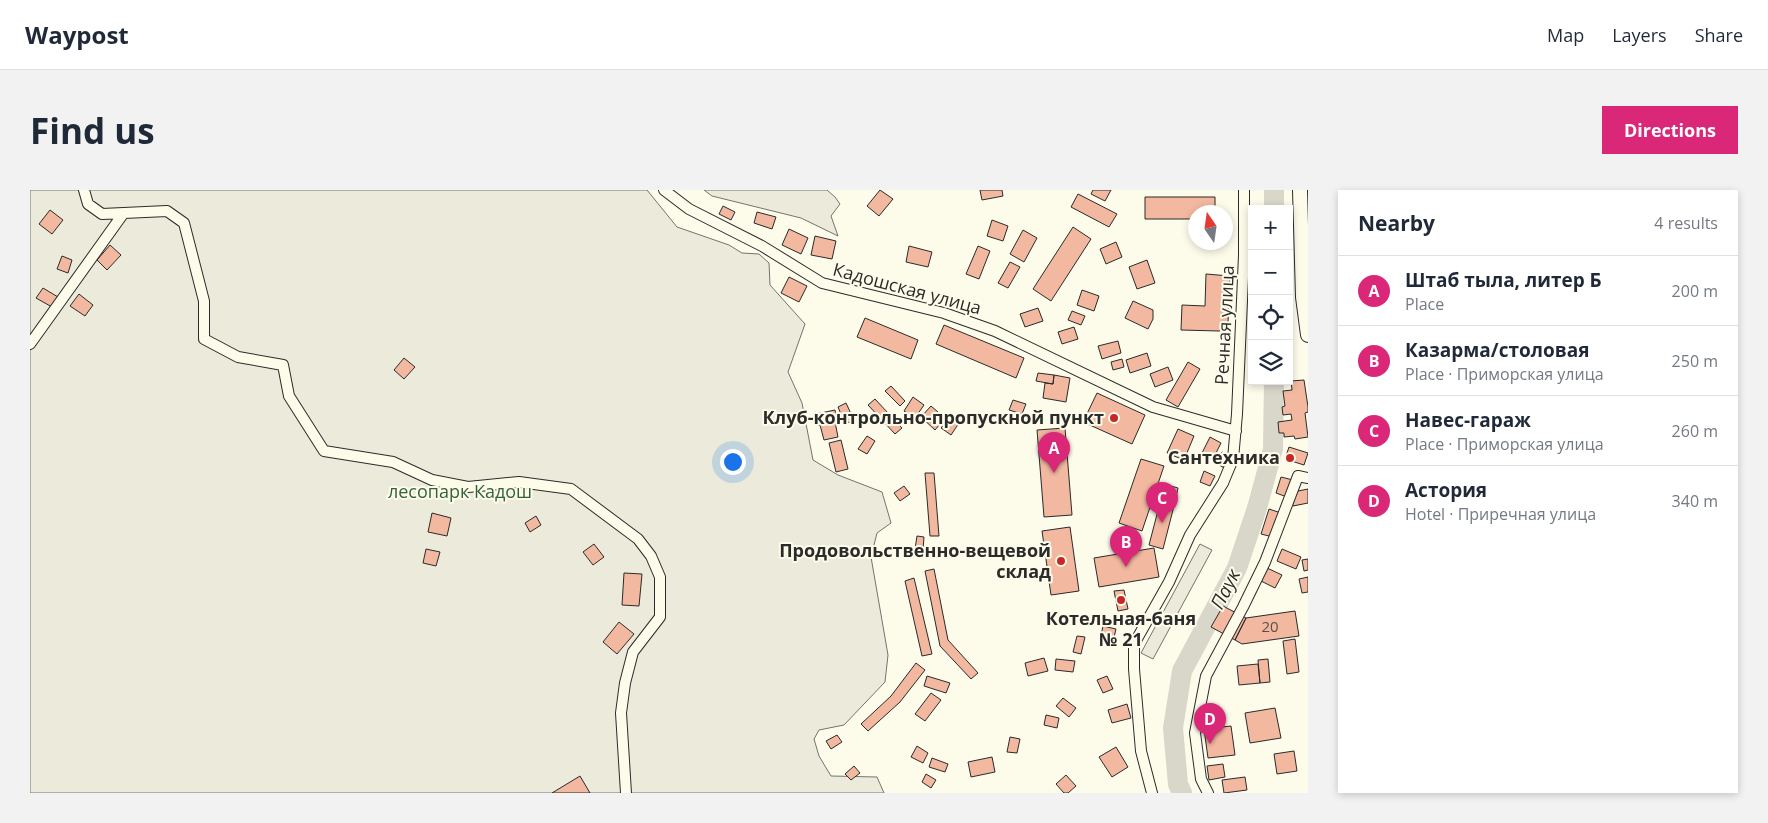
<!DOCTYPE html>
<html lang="en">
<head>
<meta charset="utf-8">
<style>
  :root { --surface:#fff; --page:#f2f2f3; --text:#1f2937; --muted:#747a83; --line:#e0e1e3; --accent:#db2777 }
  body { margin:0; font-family:"Open Sans",sans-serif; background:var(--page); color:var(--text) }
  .controls { position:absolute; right:15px; top:15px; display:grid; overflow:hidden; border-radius:0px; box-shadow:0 2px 8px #0003 }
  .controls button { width:45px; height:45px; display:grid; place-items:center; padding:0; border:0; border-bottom:1px solid var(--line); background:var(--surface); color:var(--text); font:25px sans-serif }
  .compass { position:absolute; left:1158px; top:15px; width:45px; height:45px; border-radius:50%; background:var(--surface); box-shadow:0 2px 8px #0003; rotate:347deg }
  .you { position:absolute; left:702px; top:271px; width:18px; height:18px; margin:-12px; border:4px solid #fff; border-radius:50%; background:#1a73e8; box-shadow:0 0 0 8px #1a73e833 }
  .badge { display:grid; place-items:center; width:32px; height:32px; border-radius:50%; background:var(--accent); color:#fff; font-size:16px; font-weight:700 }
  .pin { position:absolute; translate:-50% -41px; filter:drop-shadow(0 1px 2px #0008) }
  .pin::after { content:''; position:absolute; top:26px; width:18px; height:15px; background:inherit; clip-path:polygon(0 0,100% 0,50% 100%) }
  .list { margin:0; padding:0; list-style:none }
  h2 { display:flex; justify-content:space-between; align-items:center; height:65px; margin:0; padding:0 20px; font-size:21px }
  h2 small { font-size:16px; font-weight:400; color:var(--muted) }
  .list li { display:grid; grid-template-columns:32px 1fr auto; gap:15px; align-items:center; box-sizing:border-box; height:70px; padding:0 20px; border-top:1px solid var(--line) }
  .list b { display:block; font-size:19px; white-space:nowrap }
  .list p { margin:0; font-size:16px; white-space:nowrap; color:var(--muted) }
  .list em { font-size:16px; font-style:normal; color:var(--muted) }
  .icon { flex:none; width:28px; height:28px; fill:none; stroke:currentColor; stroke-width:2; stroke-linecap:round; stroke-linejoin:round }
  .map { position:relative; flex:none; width:1278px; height:603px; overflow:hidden; border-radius:0px }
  header { display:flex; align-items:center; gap:30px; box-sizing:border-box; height:70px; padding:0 25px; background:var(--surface); border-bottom:1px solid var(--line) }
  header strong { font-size:24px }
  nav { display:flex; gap:28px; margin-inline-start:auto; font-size:18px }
  .intro { display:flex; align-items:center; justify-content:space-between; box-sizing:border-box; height:120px; padding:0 30px }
  h1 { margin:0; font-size:35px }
  .button { padding:12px 22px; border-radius:0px; background:var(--accent); color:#fff; font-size:18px; font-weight:700 }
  main { display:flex; gap:30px; padding:0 30px }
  aside { flex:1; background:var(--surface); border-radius:0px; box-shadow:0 2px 8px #0003 }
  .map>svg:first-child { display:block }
  .green { fill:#ecebdb; stroke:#74746e }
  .parking { fill:#eceadb; stroke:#74746e }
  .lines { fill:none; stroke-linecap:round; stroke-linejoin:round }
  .river { stroke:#d8d7c9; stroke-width:20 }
  .building { fill:#f2b8a0; stroke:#2b2b2b }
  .street-casing { stroke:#2b2b2b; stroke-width:12 }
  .secondary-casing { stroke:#2b2b2b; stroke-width:16 }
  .street { stroke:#fdfbea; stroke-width:10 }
  .secondary { stroke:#fdfbea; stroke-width:14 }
  .poi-dot { fill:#c62828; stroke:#fdfbea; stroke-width:2 }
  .labels { text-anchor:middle; stroke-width:4; stroke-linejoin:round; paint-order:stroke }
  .number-label { font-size:15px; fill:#5d4e48 }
  .street-label { font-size:18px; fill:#2b2b2b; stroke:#fdfbea }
  .poi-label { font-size:18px; font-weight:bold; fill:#2b2b2b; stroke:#fdfbea; text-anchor:end }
  .park-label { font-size:18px; fill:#34623c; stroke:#fdfbea }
  .water-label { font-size:19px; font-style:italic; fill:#2b2b2b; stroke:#fdfbea }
</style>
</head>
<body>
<header>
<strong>Waypost</strong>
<nav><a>Map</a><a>Layers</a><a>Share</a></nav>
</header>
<div class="intro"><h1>Find us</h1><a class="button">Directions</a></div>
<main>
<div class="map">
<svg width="1278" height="603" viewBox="0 0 1278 603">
  <rect width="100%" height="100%" fill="#fdfbea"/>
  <path class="green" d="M0,0H617L647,37L699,55L712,63L729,64L739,73L740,95L775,134L758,182L772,213L783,270L808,285L852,302L861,333L847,343L841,367L858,465L855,492L814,535L789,540L784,549L789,566L801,586L847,587L854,603H0Z
    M674,0H797L805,7L810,14L801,26L808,46L771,28L682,6Z"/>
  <path class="parking" d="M1170,354L1182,360L1123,469L1111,463Z"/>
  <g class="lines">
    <path class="river" d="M1244,0V19
      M1152,603L1148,594L1143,538L1152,481L1207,378L1227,318L1243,259L1244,191"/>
  </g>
  <path class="building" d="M850,0L863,9L849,26L837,16Z
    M950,0H972L973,6L952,10Z
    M1063,0H1081L1075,11L1061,4Z
    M1048,4L1087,24L1079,37L1041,17Z
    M1115,7H1185V22H1166V29H1115Z
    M693,16L705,22L701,30L689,24Z
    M20,20L33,30L22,44L9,34Z
    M727,22L746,27L742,39L724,33Z
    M962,30L978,36L973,51L957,46Z
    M1043,37L1061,49L1021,111L1003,99Z
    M759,39L778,48L771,64L752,55Z
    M993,40L1007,48L994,72L980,64Z
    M785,46L806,51L802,69L781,65Z
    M1086,52L1092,67L1076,74L1070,59Z
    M80,55L91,65L77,80L67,70Z
    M879,56L902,62L898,77L876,72Z
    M948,56L960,61L949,89L936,84Z
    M32,66L42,70L38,83L27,79Z
    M1117,70L1125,93L1107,99L1099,77Z
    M980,72L990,77L978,98L968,93Z
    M1176,84L1200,86L1198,133L1193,140L1189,141L1151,140L1152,115L1175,116Z
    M759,87L777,96L769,112L751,103Z
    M13,98L28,107L22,117L6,108Z
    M1052,100L1069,106L1064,121L1047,115Z
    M49,104L63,115L55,126L40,116Z
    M1103,111L1123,120V129L1118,139L1095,128Z
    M1008,118L1013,131L995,137L990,124Z
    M1042,121L1055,126L1051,135L1038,130Z
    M835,128L888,150L881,169L827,147Z
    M914,135L994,168L986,188L906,154Z
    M1044,137L1048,149L1032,154L1028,142Z
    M1088,151L1091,163L1072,169L1068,156Z
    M1117,163L1121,176L1100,183L1096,170Z
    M374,168L385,177L374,189L364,180Z
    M1092,169L1094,177L1083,180L1081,172Z
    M1158,172L1170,179L1148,217L1136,210Z
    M1138,177L1143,190L1125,197L1120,184Z
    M1008,183L1024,185L1023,194L1006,191Z
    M1024,185L1040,188L1036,212L1013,208L1015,193L1023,194Z
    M1274,190L1278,217V222L1275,223L1278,247L1265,249L1264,246L1254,247V243H1249L1248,232L1262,230L1261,224L1253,225L1252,217L1255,216L1253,201L1262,200L1261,191Z
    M861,196L875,211L870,216L855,201Z
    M1067,203L1115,225L1102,254L1053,232Z
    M883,207L894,215L885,228L874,221Z
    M845,209L872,238L865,244L838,215Z
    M983,210L996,214L992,224L979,220Z
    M816,213L824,230L815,234L808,217Z
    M901,216L915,228L905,240L891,227Z
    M805,220L807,231L805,232L808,247L794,250L790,235H788L786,224Z
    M922,224L931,230L921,245L911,238Z
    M1035,238L1042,325L1014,327L1007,240Z
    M1148,239L1164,246L1154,270L1137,263Z
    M837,246L845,251L837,264L828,259Z
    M1180,247L1191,253L1183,269L1172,263Z
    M811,250L818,279L806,282L799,253Z
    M1259,257L1278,263L1274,275L1255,269Z
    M1192,262L1200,266L1194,278L1186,273Z
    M1111,269L1134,276L1112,341L1089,333Z
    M1174,281L1185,286L1180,296L1170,292Z
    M895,283H904L909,346H900Z
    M1251,287L1263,290L1257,307L1246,303Z
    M1134,294L1148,298L1145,312L1130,308Z
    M874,296L880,304L870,311L864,303Z
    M1278,299V313L1263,316L1262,312L1268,301Z
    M1131,309L1145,312L1133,359L1119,355Z
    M1239,319L1251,323L1243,347L1231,344Z
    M402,323L421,328L417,346L398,342Z
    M506,326L511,335L500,342L495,333Z
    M1040,337L1049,401L1021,405L1012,341Z
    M887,346L894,347L893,360L885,359Z
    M564,354L574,367L563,375L553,362Z
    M1124,358L1129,387L1069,397L1064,368Z
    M396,359L410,362L406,376L393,373Z
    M1252,359L1271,367L1266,379L1247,371Z
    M1278,369V380L1274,381L1272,370Z
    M1237,378L1252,385L1245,398L1231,391Z
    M904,379L918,450L948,483L941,489L910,456L895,381Z
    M594,383L612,384L609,416L592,415Z
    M1278,387V402L1272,403L1269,389Z
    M884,388L902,464L892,466L875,391Z
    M1094,400L1098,419L1088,421L1084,401Z
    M1193,416L1216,428L1205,450L1181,437Z
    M1265,421L1269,446L1212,454L1205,450L1216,428Z
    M589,432L604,444L587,464L573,452Z
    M1073,436L1086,439L1083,452L1070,450Z
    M1047,446L1055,447L1051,464L1043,462Z
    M1265,449L1269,482L1257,484L1253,451Z
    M1014,468L1018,481L998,486L995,473Z
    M1026,469L1045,471L1043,482L1025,480Z
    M1238,469L1240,492L1230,493L1228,470Z
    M886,473L895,480L870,512L838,541L831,534L861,506Z
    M1228,474L1230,493L1209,495L1207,476Z
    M897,486L920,493L916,503L894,496Z
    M1077,486L1083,499L1073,503L1067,490Z
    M901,503L911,510L895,531L885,524Z
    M1033,508L1046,518L1039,527L1026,516Z
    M1097,514L1101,528L1082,533L1078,520Z
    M1245,518L1251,548L1220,553L1215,523Z
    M1016,525L1029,528L1027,538L1014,535Z
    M1201,536L1205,565L1178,568L1174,539Z
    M807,545L812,552L801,559L796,551Z
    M980,547L990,549L987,563L977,562Z
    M887,556L898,563L893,573L881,567Z
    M1086,557L1098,577L1082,587L1069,567Z
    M1264,561L1267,581L1247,584L1244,564Z
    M962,567L965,582L941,587L938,572Z
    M902,568L918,574L915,582L899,577Z
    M1193,574L1195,587L1179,590L1177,576Z
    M824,576L830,583L821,590L815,584Z
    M896,584L906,590L901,598L892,592Z
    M1036,585L1046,596L1038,603H1034L1026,594Z
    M550,586L560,603H522Z
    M1215,587L1217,600L1194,603L1192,590Z"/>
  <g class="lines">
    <g class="street-casing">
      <path id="street" d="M54,0L58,14L72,24L137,21L154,33L174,111V149L208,167L253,175L259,206L294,261L363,272L402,290L438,297L489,292L541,299L608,349L621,366L630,387V427L603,462L595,493L591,523L596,603
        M634,0L659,19L732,56L792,93L914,123L965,141L1123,217L1206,241
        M0,154L93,24
        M1122,603L1111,561L1104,479V454L1139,392L1160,345L1193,293L1203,269L1207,224L1214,65V0
        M1178,603L1171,589L1165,543L1176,486L1213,417L1235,372L1268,286L1278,288"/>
    </g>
    <g class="secondary-casing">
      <path id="secondary" d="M1270,0L1273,107L1278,145"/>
    </g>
    <use href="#street" class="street"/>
    <use href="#secondary" class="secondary"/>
  </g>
  <g class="poi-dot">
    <circle cx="1084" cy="228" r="5"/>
    <circle cx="1260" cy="268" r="5"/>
    <circle cx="1031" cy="371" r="5"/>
    <circle cx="1091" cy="410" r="5"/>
  </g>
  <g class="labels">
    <g class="number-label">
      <text x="1240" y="442">20</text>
    </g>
    <g class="street-label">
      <text transform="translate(877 99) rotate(15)" y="6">Кадошская улица</text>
      <text transform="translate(1195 135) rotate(-87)" y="6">Речная улица</text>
    </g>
    <g class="poi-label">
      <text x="1074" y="234">Клуб-контрольно-пропускной пункт</text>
      <text x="1250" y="274">Сантехника</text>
      <text x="1021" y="367">Продовольственно-вещевой<tspan x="1021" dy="21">склад</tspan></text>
      <text x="1091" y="435" text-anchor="middle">Котельная-баня<tspan x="1091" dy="21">№ 21</tspan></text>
    </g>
    <g class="park-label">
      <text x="430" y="308">лесопарк Кадош</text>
    </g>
    <g class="water-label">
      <text transform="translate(1195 399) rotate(-63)" y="7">Паук</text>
    </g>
  </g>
</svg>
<div class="controls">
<button>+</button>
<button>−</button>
<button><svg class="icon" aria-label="locate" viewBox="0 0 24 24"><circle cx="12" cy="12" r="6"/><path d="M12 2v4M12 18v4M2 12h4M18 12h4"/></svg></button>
<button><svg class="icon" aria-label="layers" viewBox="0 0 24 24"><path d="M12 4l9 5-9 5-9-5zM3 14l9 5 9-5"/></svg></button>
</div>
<svg class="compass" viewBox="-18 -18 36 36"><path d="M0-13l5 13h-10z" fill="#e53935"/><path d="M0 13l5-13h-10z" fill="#747a83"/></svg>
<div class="you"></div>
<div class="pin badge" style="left:1024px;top:283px">A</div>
<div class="pin badge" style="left:1096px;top:377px">B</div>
<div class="pin badge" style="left:1132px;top:333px">C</div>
<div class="pin badge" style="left:1180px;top:554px">D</div>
</div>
<aside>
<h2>Nearby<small>4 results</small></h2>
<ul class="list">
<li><span class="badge">A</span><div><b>Штаб тыла, литер Б</b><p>Place</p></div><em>200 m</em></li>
<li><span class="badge">B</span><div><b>Казарма/столовая</b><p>Place · Приморская улица</p></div><em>250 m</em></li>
<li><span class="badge">C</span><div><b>Навес-гараж</b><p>Place · Приморская улица</p></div><em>260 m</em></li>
<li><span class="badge">D</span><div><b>Астория</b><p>Hotel · Приречная улица</p></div><em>340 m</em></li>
</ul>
</aside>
</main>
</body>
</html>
